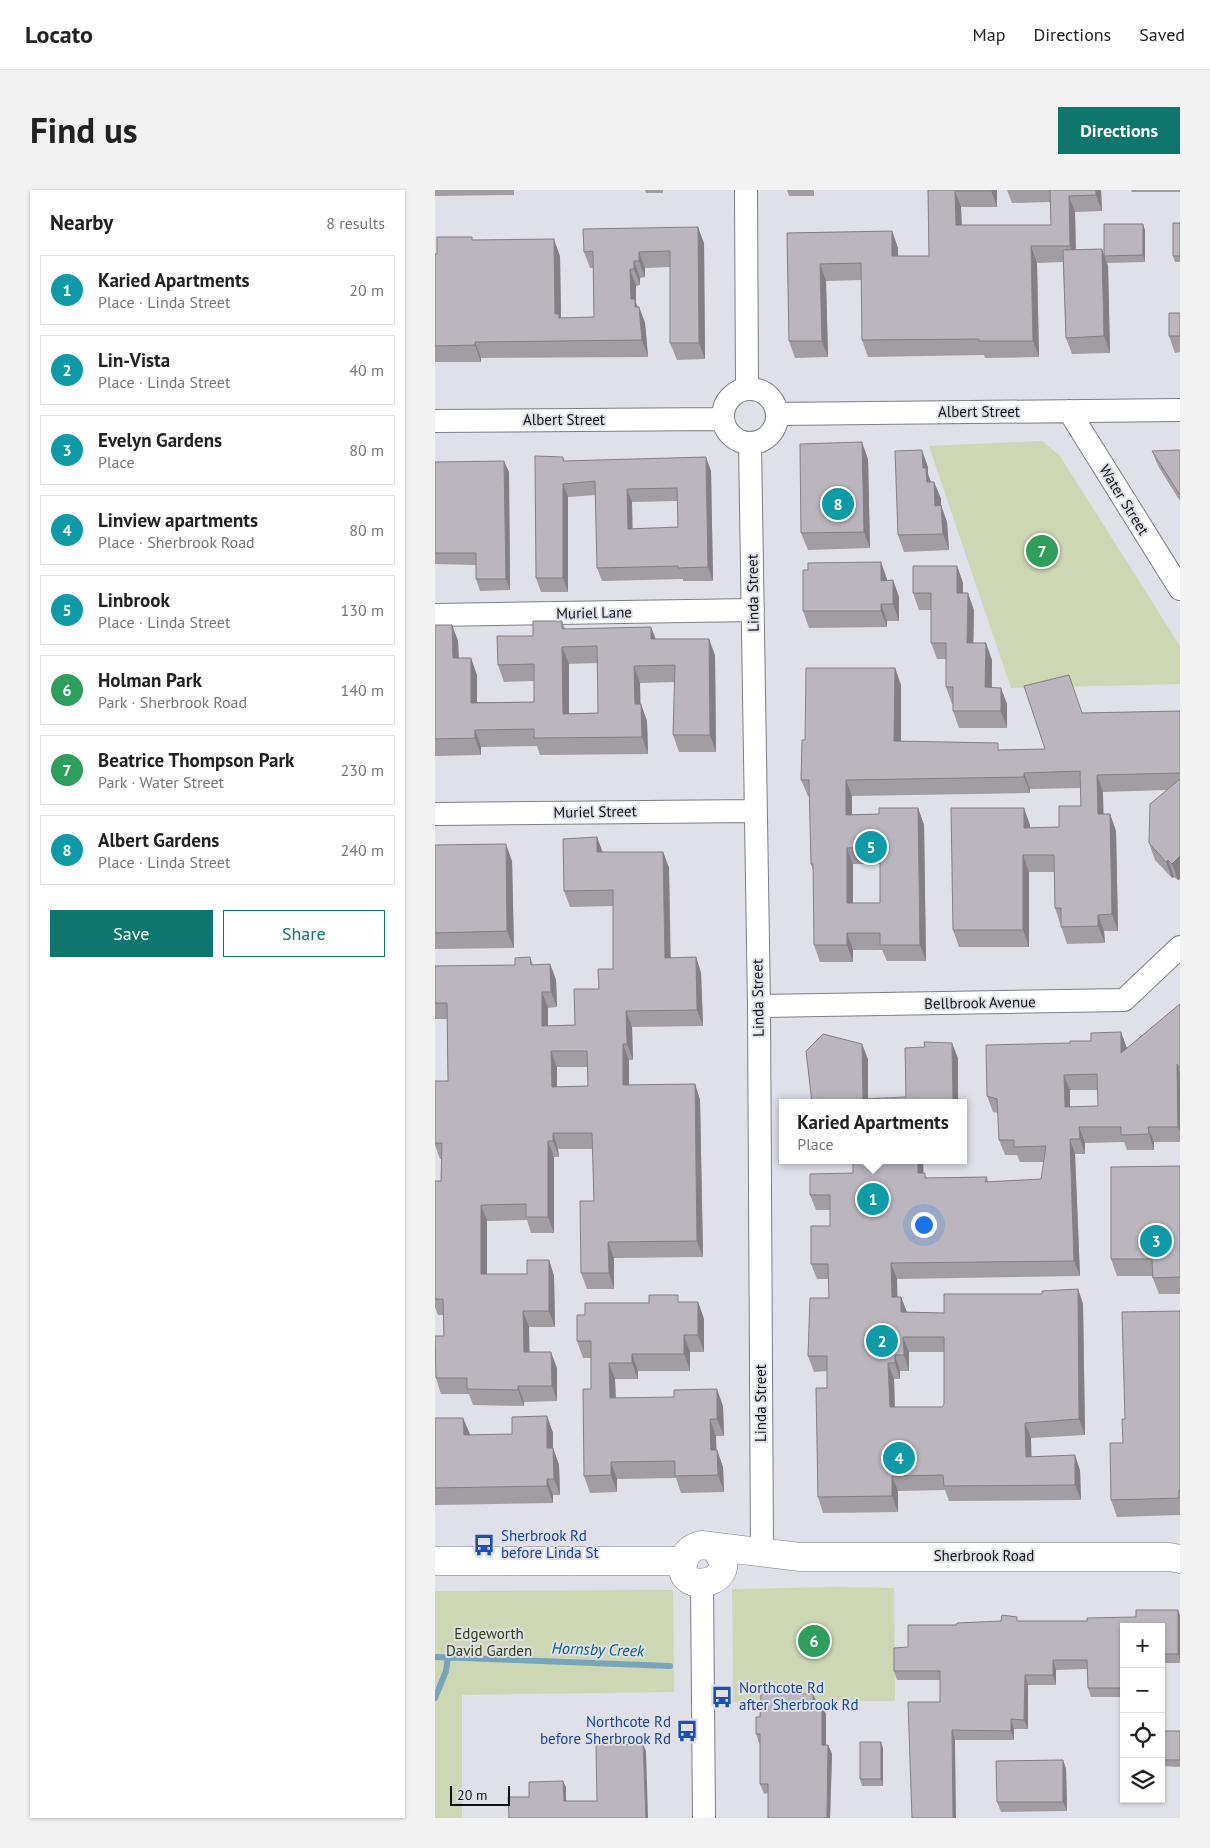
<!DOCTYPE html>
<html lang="en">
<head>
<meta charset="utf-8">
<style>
  :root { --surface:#fff; --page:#f2f2f2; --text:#222; --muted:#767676; --line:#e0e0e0; --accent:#0f766e }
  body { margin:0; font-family:"PT Sans",sans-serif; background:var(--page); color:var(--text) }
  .controls { position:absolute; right:15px; bottom:15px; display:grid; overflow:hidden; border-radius:0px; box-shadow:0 1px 4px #0004 }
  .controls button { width:45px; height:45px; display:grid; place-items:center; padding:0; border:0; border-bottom:1px solid var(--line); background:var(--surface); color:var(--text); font:25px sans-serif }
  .scale { position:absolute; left:15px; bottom:12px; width:60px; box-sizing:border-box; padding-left:5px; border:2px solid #101114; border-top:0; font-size:14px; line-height:18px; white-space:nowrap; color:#101114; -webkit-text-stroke:4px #dfe0e8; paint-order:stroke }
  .you { position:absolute; left:488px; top:1034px; width:18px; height:18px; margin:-12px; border:4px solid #fff; border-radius:50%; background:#1a73e8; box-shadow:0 0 0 8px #1a73e833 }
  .badge { display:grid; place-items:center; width:32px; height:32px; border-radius:50%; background:var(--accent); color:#fff; font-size:16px; font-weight:700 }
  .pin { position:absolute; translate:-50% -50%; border:2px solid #fff; box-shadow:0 1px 5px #0006 }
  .popup { position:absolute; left:344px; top:909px; width:188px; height:65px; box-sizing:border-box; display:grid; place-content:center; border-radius:0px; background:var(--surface); filter:drop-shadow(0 1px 4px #0005); font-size:16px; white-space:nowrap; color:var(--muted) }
  .popup b { font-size:19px; color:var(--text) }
  .popup::after { content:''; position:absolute; left:50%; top:100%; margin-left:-10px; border:10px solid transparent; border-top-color:var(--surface) }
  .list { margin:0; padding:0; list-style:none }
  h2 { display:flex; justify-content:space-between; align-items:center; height:65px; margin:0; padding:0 20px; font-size:21px }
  h2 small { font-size:16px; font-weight:400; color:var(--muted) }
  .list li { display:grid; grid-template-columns:32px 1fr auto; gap:15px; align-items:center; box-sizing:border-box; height:70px; margin:0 10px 10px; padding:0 10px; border:1px solid var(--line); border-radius:0px }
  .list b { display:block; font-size:19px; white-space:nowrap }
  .list p { margin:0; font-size:16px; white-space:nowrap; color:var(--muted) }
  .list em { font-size:16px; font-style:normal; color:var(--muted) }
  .actions { display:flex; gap:10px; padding:15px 20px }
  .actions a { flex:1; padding:11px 0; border:1px solid var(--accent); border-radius:0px; text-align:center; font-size:18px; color:var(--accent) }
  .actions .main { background:var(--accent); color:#fff }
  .icon { flex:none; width:28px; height:28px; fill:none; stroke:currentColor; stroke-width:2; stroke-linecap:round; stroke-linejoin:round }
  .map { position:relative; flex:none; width:745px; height:1628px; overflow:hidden; border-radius:0px }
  header { display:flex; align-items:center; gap:30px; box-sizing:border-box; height:70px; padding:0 25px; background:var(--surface); border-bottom:1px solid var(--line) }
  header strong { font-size:24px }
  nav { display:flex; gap:28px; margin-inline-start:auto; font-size:18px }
  .intro { display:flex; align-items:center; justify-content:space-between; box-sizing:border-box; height:120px; padding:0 30px }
  h1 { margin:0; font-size:35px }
  .button { padding:12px 22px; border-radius:0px; background:var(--accent); color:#fff; font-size:18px; font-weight:700 }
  main { display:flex; gap:30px; padding:0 30px }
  aside { flex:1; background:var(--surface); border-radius:0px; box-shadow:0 1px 4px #0004 }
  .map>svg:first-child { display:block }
  .green { fill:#cdd7b3 }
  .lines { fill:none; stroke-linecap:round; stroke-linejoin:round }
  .stream { stroke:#77a6bb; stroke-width:6 }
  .street-casing { stroke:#7d7e86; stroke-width:24 }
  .secondary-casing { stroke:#7d7e86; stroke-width:29 }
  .street { stroke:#fff; stroke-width:22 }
  .secondary { stroke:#fff; stroke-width:28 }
  .wall { fill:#a19da3; fill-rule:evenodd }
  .shaded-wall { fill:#837f85 }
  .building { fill:#bbb6be; stroke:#837f85; fill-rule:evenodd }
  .labels { text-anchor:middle; stroke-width:4; stroke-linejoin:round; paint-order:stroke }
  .street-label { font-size:15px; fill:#101114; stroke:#dfe0e8 }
  .transit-label { font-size:15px; fill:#164399; stroke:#dfe0e8; text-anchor:start }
  .park-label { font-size:15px; fill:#333d0c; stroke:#dfe0e8 }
  .water-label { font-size:16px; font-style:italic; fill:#005f7c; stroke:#dfe0e8 }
</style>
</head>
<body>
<header>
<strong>Locato</strong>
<nav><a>Map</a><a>Directions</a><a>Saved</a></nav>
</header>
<div class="intro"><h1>Find us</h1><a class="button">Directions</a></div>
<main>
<aside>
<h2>Nearby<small>8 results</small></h2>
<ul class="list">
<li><span class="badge" style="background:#0f9aa8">1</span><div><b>Karied Apartments</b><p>Place · Linda Street</p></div><em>20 m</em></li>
<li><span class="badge" style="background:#0f9aa8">2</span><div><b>Lin-Vista</b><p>Place · Linda Street</p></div><em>40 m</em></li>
<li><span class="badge" style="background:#0f9aa8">3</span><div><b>Evelyn Gardens</b><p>Place</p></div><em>80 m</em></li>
<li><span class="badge" style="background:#0f9aa8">4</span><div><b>Linview apartments</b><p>Place · Sherbrook Road</p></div><em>80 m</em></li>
<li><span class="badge" style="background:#0f9aa8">5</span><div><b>Linbrook</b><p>Place · Linda Street</p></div><em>130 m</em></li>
<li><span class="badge" style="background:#2e9e5b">6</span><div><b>Holman Park</b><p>Park · Sherbrook Road</p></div><em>140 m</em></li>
<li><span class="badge" style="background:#2e9e5b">7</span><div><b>Beatrice Thompson Park</b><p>Park · Water Street</p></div><em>230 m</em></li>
<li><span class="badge" style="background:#0f9aa8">8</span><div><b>Albert Gardens</b><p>Place · Linda Street</p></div><em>240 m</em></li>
</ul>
<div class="actions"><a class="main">Save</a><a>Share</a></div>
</aside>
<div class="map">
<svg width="745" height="1628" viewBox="0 0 745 1628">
  <rect width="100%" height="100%" fill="#dfe0e8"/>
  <path class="green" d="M607,251L625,266L745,456V494L576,498L494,256Z
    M400,1397L459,1398L460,1511L298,1512L297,1399Z
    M238,1400L239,1502L27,1505V1628H0V1401Z"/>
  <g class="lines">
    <path class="stream" d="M0,1467L235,1476
      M0,1508L11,1481L13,1466"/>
    <g class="street-casing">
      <path id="street" d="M311,0L312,198
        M288 226a27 27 0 1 1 54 0a27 27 0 1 1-54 0Z
        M634,221L745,399
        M342,224L745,220
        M0,231L288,229
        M315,253L324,816L327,1363
        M0,425L318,420
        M0,624L321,621
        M324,816L689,810L745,757
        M267,1394L269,1628"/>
    </g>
    <g class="secondary-casing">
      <path id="secondary" d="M279,1358C314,1392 237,1410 249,1369C252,1361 258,1357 266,1355L365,1367H734L745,1369
        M0,1371H249"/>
    </g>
    <use href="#street" class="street"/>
    <use href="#secondary" class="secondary"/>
  </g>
  <path class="wall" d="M0,0H79V5L0,6Z
    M210,0H228V3H211Z
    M352,0H379V6H354Z
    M493,0H562V17H526L527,35H616L615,12L577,13L572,0H666L667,21L640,22L641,60L667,59L669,66L710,40V72L672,73L673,76L675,163L637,164L631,148L628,72L602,73L604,167L550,168L549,165L433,167L427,150L426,90L391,91L393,167L360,168L354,151L352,43L457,41L463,58V66H494Z
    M696,0H745V2H697Z
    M745,33V72H740L738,66Z
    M39,50L125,66L126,128L159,127L158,78H155L149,62L269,53L270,169L242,170L235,153V77L210,78V87L205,88V95L201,96V113L203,117H204L210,133L213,167L46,168V172H0V64H2Z
    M745,123V162L740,163L734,146Z
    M745,260V311L723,276L717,261Z
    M128,267L129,271L276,281L278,391H248V389L167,391L162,378L161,305L133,307V402H106L101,388ZM242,311L243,337L197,339V312Z
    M433,269L435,358L373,360L366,343Z
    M0,272L74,282L75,400L45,401L41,389V375L0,374Z
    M493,277V284L496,292H499L506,309V316L512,332L514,360L469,362L463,345Z
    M522,376L528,393V403L539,420L538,453L557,470V498L572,514V538H524L518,521V514H517L511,497V469H502L496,453V420H484L478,403Z
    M452,389V391L458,390L464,407V431H452V437L374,438L368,421Z
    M127,431L130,439L216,437L221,449L280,465L281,562H244L238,545L240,492L205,493V514L212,531L213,564L105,565L102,556L46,557V565L0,566V435H17L23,451L24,468L42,485V512H99V491L69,492L63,475L98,446ZM163,473V523H134V474Z
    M460,478L466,495V551L565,560L610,559L648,523L745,521V689L743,690L739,687L737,688L720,670L714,653L731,600L668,602V624H675L681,641L683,741H669L670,753L632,754L620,718L619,682H594V757H524L518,740L595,635V638L624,637L646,616L645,598L595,599V603L417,606V624H444L483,618L489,635L491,771H452L447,760H418V772H385L379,755L378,680L376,674L375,607L373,606L366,590L370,550ZM418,674H445V713H418Z
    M162,647L167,662H228L234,678L235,768L261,767L266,783L268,836L197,837L198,870H194V895L260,894L265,910L268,1067L179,1068V1099H152L146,1083L159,1011L158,959H123L124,967H119V1043H96L92,1030L52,1031V1084H92L114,1070L119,1086L120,1137H94V1162L122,1178V1211L89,1212V1216L38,1215L34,1204H6L1,1188L9,1146L8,1125H3L0,1117V991H6V969H5L0,955V891H13L12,829H0V776L80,775L95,767L98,775L115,774L121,790L122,817L113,818V836L140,835L164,799L178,779V716L135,717L129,701ZM122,877H152L153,896L122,897Z
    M0,655L77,671L79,758L0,759Z
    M745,814V952H719V960H692L689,952L650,953V964H640L645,1086L462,1089V1107H466L472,1122L509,1123L607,1104L643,1099L648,1114L650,1245L596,1248V1267L645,1280L646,1310L514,1311L510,1300L463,1301V1322L388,1323L383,1307L392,1198V1181L379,1182L373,1166L394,1108L393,1089H382L376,1074L395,1036V1020H381L375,1005L418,983L488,970V983L492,988L552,987L553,992L606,989L609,972H585L582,965H570L564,950L563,923L558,922L552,906L692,858ZM635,900H663V916L635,917ZM474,1162H509V1214L507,1217H460L459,1189H465V1181H474Z
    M745,976V1104H724L717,1086H682L676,1069Z
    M246,1112H263L269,1129V1162H255V1181H203V1189H180L181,1208L288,1216L289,1246H281V1260H282L288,1277L289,1302L246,1303L241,1288L182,1289V1302L155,1303L149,1286L156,1199V1168H148L142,1151Z
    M745,1121V1325L682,1327L676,1310L688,1253L690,1229Z
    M112,1226L118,1243V1258L124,1275L125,1305H118V1313L0,1315V1228L35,1245L77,1244Z
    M745,1426V1473H726V1437H689V1507H656L653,1498L652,1479L621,1480V1495H593V1539H579V1550H520L505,1512V1490H462L459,1481L473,1457L521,1435L584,1431H652L701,1427Z
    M382,1514L391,1524V1555H393L397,1564L395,1628H333V1603L329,1604L325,1594V1553H324L321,1544L325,1527Z
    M726,1541H745V1577L726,1576Z
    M446,1552L448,1559V1596H427L425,1589Z
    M628,1570L631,1579L632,1621L566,1622L562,1612Z"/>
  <path class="shaded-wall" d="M556,0H562V17Z
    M661,0H666L667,21L661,5Z
    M520,1L526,17L527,52L521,35Z
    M634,6L640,22L641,72L635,56Z
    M708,34L710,40V72L708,65Z
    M263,37L269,53L270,169L264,153Z
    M457,41L463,58V83L457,66Z
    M119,49L125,66L126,130L120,124Z
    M596,56L602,73L604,167L598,151Z
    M667,59L673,76L675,163L669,146Z
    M204,62L210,78V87L204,71Z
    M199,71L205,88V95L199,79Z
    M385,74L391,91L393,167L387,151Z
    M195,79L201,96V113L205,123L204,117L210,133L213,167L207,150L196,109Z
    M40,152L46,168V172L40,155Z
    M427,252L433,269L435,358L429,342Z
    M487,260L493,277V284L497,295L498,309L488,278Z
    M271,267L276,281L278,391L273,377Z
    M69,271L74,282L75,400L71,389Z
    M499,292L506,309V332L500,316Z
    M128,294L133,307V402L128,388Z
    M192,299L197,312L198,352L193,339Z
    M506,315L512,332L514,360L508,344Z
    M446,372L452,389V407L446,391Z
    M522,376L528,393V420L522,403Z
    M458,390L464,407V431L458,414Z
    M533,403L539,420L538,470L532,453Z
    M446,414L452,431V437L446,421Z
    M17,435L23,451L24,485L18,468Z
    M216,437L222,454L216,449Z
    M274,449L280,465L281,562L275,545Z
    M551,453L557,470L556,514L550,497Z
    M127,457L134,474V540L128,524Z
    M36,468L42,485V529L36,513Z
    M199,476L205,493L206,531L200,514Z
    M460,478L466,495V568L459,551Z
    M566,498L572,514V538L566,521Z
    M206,514L212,531L213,564L207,547Z
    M40,540L46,557V565L40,548Z
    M589,583L595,599V603L589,587Z
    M662,585L668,602L669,641L663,624Z
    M411,590L417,606V641L411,625Z
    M483,618L489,635L491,771L485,755Z
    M589,618L595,635V655L589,638Z
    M675,624L681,641L683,741L677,724Z
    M162,647L168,663L162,662Z
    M71,654L77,671L79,758L72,741Z
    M412,658L418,674V730L412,713Z
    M228,662L234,678L236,784L230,768Z
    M588,665L594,682V757L588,740Z
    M745,666V689L743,690L737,674Z
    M733,670L739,687L737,688L731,672Z
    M663,725L669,741L670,753L663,736Z
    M412,743L418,760V772L412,755Z
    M261,767L266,783L268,836L262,820Z
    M115,774L121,790L122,817L116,802Z
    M107,802L113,818V852L107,836Z
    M191,821L197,837L198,870L192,854Z
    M686,842L692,858L686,863Z
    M517,853L523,868V913H518Z
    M188,854L194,870V911L188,895Z
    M427,854L433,869V913L428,909Z
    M116,861L122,877V913L117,897Z
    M742,874L745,882V942L743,937Z
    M629,885L635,900V932L630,917Z
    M260,894L265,910L268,1067L262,1051Z
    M644,937L650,953V964L645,949Z
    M713,937L719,952V960L714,944Z
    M118,943L123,959L124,967L118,951Z
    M635,949L640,964L645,1086L639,1071Z
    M113,951L119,967V1043L113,1027Z
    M483,970H488L489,998L483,983Z
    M46,1015L52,1031V1100L46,1084Z
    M173,1052L179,1068V1099L174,1083Z
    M114,1070L119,1086L120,1137L114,1121Z
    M456,1073L462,1089L463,1123L457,1107Z
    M643,1099L648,1114L650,1245L644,1229Z
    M466,1107L472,1123L466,1122Z
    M263,1112L269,1129V1162L263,1145Z
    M88,1121L94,1137L95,1178L89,1162Z
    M249,1145L255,1162V1181L249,1164Z
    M468,1147L474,1162V1181L469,1165Z
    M116,1162L122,1178V1211L117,1196Z
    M197,1164L203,1181V1189L197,1173Z
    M460,1165L465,1181V1189L460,1173Z
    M174,1173L180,1189L181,1225L175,1208Z
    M453,1173L459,1189L460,1233L455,1217Z
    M83,1196L89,1212V1216L83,1200Z
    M282,1199L288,1216L289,1246L282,1229Z
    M112,1226L118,1243V1258L124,1275L125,1305L119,1289L112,1258Z
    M28,1228L35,1244V1262L29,1245Z
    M275,1229L281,1246L282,1277L276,1260Z
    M590,1233L596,1248L597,1282L591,1267Z
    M282,1260L288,1277L289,1302L283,1285Z
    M640,1265L645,1280L646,1310L640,1295Z
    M176,1272L182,1289V1302L176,1285Z
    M457,1286L463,1301V1322L457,1306Z
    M112,1289L118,1305V1313L112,1296Z
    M743,1420L745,1426V1470L743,1464Z
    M618,1470L621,1480V1495L618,1485Z
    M590,1485L593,1495V1539L589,1530Z
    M378,1504L382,1513L381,1524L378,1514Z
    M387,1514L391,1524V1564L387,1555Z
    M576,1529L579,1539V1550L576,1541Z
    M517,1540L520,1550L521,1628H518Z
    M446,1552L448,1559V1596L446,1589Z
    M208,1554L211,1561L213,1628H211Z
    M393,1555L397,1564L395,1628H392Z
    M628,1570L631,1579L632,1621L628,1612Z
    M128,1591L131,1597V1618L129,1611Z"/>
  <path class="building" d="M493,0H556V1H520L521,35H616L615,0H661V5L634,6L635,56H596L598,151H544V149L427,150L426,73L385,74L387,151H354L352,43L457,41V66H494Z
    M738,33H745V66H738Z
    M669,34H708V65L669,66Z
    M263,37L264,153H235V61L204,62V71H199V79H195L196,109H200V117H204L207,150L40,152V155L0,156V64H2V47H37V50L119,49L120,124H124V128L159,127L158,61L149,62L148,39Z
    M667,59L669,146L631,148L628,60Z
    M734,123H745V146H734Z
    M427,252L429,342L366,343L365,254Z
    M487,260L488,278H491L492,292H499L500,316L506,315L508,344L463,345L460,261Z
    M745,260V305L717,261Z
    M100,266L128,267V271L271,267L273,377L243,378V376L162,378L160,291L128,294V388H101ZM242,298L243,337L193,339L192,299Z
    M69,271L71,389H41V363H0V272Z
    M446,372V391L458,390V414H446V421H368V380H373V373Z
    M478,376H522V403H533L532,453H551L550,497L566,498V521H518V497H511V453H496V403H478Z
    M98,431H127V439L216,437V449H274L275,545H238L240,475L199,476L200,514H206L207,547L99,548V539L40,540V548L0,549V435H17L18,468H36V513L99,512V474L63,475L62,446H98ZM162,456L163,523L128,524L127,457Z
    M371,478H460L459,551L563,553V560L610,559L589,496L634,485L647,523L745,521V583L662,585L663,624H675L677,724L663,725V736L626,737V718H620L619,665H588V740H518L516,618H589V638L624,637V616H646L645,581L589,583V587L411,590V625L444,624V618H483L485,755H445V743H412V755H379L378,674H376L374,590H366L367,550H370ZM445,657V713H412V658Z
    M745,589V666L737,674L733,670L731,672L714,653L715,614Z
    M162,647V662H228L230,768L261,767L262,820L191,821L192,854H188V895L260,894L262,1051L173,1052L174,1083H146L145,1011H159L157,943H118V951H113V1027H91V1014L46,1015V1084H92V1070H114V1121H88L89,1162H116L117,1196H83V1200L32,1199V1188H1L0,1146H9L8,1109H0V991H6L7,953H0V891H13L12,813H0V776L80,775V768L95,767L96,775L115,774L116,802H107V836L140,835L139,799H164L163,779H178V700L129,701L128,649ZM116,861H152L153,896L117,897Z
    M71,654L72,741L0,743V655Z
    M745,814V878L742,874L743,937H713L714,944L686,945V937H644L645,949H635L639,1071L456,1073L457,1107H466V1122L509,1123V1104H607V1101L643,1099L644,1229L590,1233L591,1267L640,1265V1295L509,1296L508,1285L457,1286V1306L383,1307L381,1198H392V1166H373L375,1108H394L393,1074H376V1036H395V1005H375V984L418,983V970H483V983H490V988L552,987L550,992L606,989L611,956L579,957V950H564L562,909L552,906L551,855L635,853V851H656V843L686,842V863ZM662,884L663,916L630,917L629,885ZM468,1147H509V1214L507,1217H455L453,1173H460V1165H469Z
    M388,844L427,854L428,909L471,907L470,858L490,857L489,852L517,853L518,913H377L371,861Z
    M745,976V1087L718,1088L717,1069H676V977Z
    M214,1105H243V1112H263V1145H249V1164H197V1173H174L175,1208L239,1207V1200L282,1199V1229H275L276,1260H282L283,1285L240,1286V1271L176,1272V1285L149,1286L148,1199H156V1151H142V1125H150V1113H214Z
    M745,1121V1300H744V1308L676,1310L675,1253H688L687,1229H690L687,1122Z
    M112,1226V1258H118L119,1289H112V1296L0,1298V1228H28L29,1245L77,1244V1227Z
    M701,1420H743V1464H726V1437H689V1498H653L652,1470H618V1485H590L589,1530L576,1529V1541L517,1540L518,1628H477L473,1512H505V1481H459V1458L473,1457V1435H521L522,1433L566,1431L567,1425L582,1427V1431H652V1428L701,1427Z
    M326,1503L378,1504V1514H387V1555H393L392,1628H333V1594H325V1544H321V1527H325Z
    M726,1541H745V1570H726Z
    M425,1552H446V1589H425Z
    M208,1554L211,1628H74L73,1607H94V1592L128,1591L129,1611H162L161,1555Z
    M628,1570V1612H562L561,1571Z"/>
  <defs>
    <g id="bus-bare" transform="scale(1.725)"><path d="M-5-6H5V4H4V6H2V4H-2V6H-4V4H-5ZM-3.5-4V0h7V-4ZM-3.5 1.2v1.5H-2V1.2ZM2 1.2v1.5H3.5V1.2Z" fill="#1a4fb4" stroke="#dfe0e8" stroke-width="2.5" paint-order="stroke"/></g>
  </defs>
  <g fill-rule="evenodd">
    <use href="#bus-bare" x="49" y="1355"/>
    <use href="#bus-bare" x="287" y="1507"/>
    <use href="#bus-bare" x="252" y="1541"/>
  </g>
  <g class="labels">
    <g class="street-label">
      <text x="544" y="227">Albert Street</text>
      <text x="129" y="235">Albert Street</text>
      <text transform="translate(689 310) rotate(58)" y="5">Water Street</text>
      <text transform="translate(318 403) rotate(-91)" y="5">Linda Street</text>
      <text transform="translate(159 423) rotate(-1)" y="5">Muriel Lane</text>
      <text transform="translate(160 622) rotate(-1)" y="5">Muriel Street</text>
      <text transform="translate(323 808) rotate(-91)" y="5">Linda Street</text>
      <text transform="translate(545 813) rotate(-1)" y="5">Bellbrook Avenue</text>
      <text transform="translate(326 1213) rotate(-90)" y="5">Linda Street</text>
      <text x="549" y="1371">Sherbrook Road</text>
    </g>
    <g class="transit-label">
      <text x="66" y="1351">Sherbrook Rd<tspan x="66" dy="17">before Linda St</tspan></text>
      <text x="304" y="1503">Northcote Rd<tspan x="304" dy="17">after Sherbrook Rd</tspan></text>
      <text x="236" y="1537" text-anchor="end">Northcote Rd<tspan x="236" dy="17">before Sherbrook Rd</tspan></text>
    </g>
    <g class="park-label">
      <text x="54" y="1449">Edgeworth<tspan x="54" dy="17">David Garden</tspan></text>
    </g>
    <g class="water-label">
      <text transform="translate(163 1459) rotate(2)" y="6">Hornsby Creek</text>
    </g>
  </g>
</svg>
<div class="controls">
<button>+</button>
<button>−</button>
<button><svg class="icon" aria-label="locate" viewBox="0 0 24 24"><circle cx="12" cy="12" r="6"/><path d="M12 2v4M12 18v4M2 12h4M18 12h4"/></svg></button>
<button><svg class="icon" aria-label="layers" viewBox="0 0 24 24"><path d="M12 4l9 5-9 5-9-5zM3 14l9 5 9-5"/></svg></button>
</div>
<div class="scale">20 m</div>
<div class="you"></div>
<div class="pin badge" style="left:438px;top:1009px;background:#0f9aa8">1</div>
<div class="popup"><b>Karied Apartments</b>Place</div>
<div class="pin badge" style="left:447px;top:1151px;background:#0f9aa8">2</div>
<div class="pin badge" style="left:721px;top:1051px;background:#0f9aa8">3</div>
<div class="pin badge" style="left:464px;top:1268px;background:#0f9aa8">4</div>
<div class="pin badge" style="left:436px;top:657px;background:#0f9aa8">5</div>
<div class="pin badge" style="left:379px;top:1451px;background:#2e9e5b">6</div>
<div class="pin badge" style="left:607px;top:361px;background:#2e9e5b">7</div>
<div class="pin badge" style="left:403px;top:314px;background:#0f9aa8">8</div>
</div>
</main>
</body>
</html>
